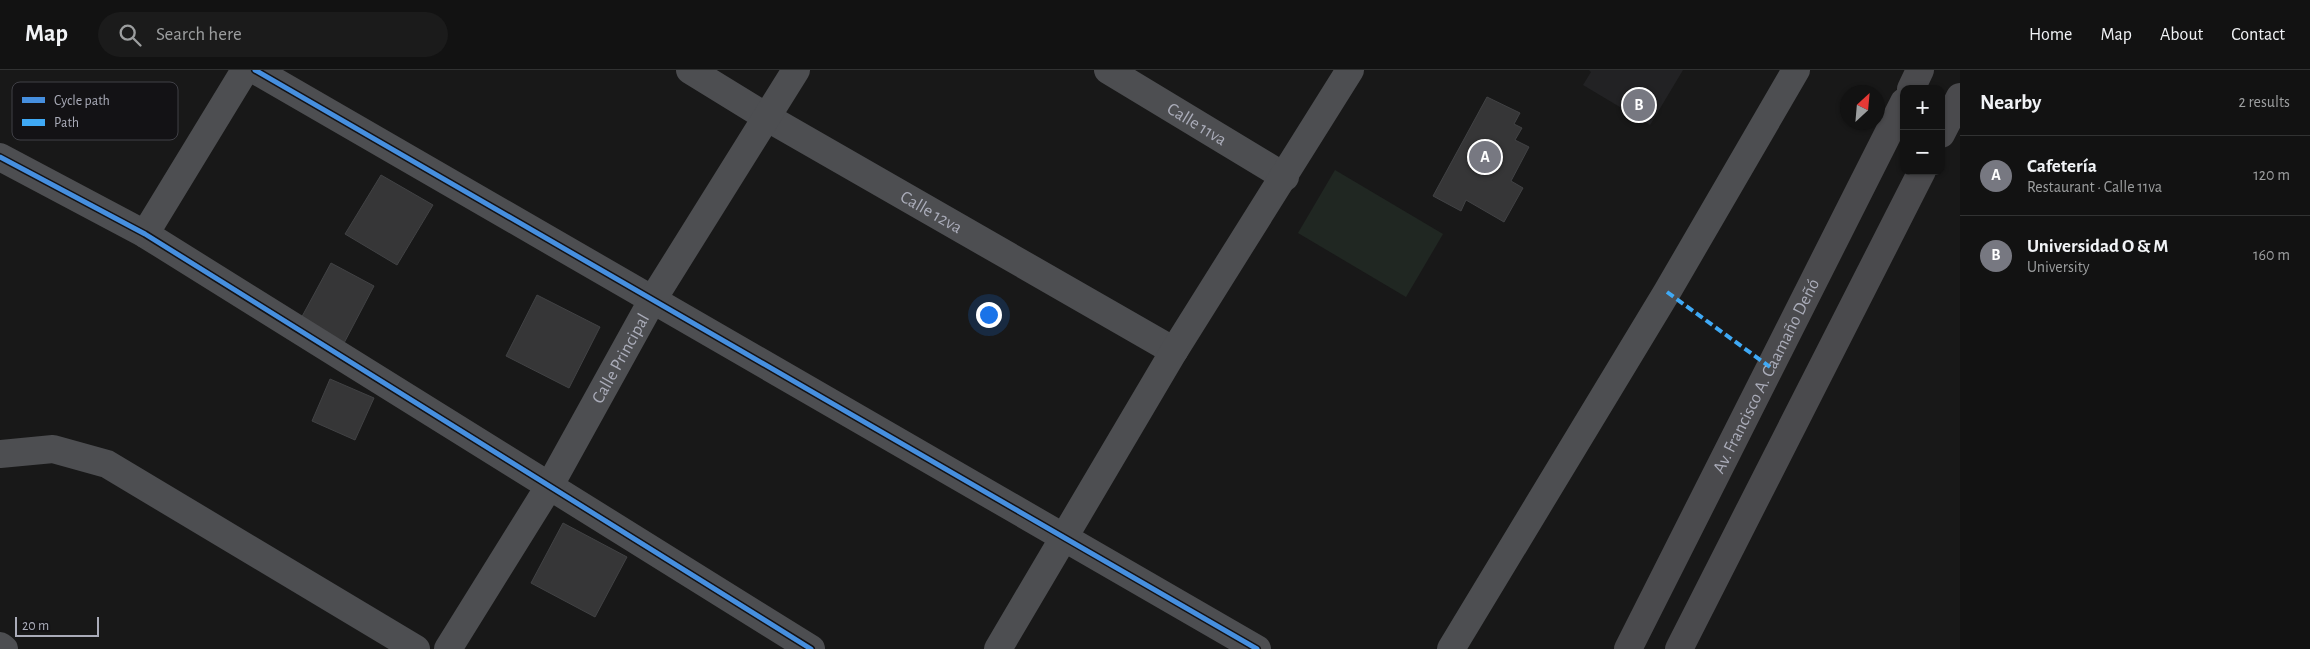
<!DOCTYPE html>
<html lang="en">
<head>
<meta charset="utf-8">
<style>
  :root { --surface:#121212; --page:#1b1b1b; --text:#f1f3f6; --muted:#9c9e9f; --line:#313232; --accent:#777881 }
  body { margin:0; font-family:"Alegreya Sans",sans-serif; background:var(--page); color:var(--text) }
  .controls { position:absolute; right:15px; top:15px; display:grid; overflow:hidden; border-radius:10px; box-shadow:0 1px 4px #0004 }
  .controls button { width:45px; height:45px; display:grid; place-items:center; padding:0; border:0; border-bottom:1px solid var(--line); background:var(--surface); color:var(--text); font:25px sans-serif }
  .compass { position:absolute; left:1840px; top:15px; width:45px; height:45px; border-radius:50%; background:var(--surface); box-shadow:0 1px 4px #0004; rotate:26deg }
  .scale { position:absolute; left:15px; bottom:12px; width:84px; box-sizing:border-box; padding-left:5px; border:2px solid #aaacb9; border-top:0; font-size:14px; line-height:18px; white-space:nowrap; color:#aaacb9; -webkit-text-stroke:4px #131215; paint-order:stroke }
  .you { position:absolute; left:988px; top:244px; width:18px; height:18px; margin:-12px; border:4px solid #fff; border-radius:50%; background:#1a73e8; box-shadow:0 0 0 8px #1a73e833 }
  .badge { display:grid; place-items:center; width:32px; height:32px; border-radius:50%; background:var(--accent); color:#fff; font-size:16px; font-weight:700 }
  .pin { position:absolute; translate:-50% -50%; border:2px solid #fff; box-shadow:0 1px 5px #0006 }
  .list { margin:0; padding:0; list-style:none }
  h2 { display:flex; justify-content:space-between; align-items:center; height:65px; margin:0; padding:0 20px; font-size:21px }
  h2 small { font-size:16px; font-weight:400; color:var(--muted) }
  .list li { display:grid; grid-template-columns:32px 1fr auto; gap:15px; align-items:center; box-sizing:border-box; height:80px; padding:0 20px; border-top:1px solid var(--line) }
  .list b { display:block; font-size:19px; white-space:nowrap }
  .list p { margin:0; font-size:16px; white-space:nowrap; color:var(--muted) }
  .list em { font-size:16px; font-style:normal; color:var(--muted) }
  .icon { flex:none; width:28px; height:28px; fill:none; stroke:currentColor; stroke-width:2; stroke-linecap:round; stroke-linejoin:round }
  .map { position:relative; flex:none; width:1960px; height:579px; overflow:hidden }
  header { display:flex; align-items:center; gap:30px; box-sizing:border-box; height:70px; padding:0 25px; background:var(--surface); border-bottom:1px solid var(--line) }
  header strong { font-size:24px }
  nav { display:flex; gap:28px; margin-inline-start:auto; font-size:18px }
  .search { width:350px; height:45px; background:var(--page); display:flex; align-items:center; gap:12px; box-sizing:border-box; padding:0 18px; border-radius:28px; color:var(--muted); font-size:19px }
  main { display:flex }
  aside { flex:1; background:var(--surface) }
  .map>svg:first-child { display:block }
  .built { fill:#222224 }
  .green { fill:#202722 }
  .building { fill:#363637; stroke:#414244 }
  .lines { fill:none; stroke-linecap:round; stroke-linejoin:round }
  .minor { stroke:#4d4e51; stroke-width:28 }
  .major { stroke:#4a4a4d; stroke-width:28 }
  .quiet { stroke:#3fa9f5; stroke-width:4; stroke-dasharray:8 4; stroke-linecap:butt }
  .cycleway-casing { stroke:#131215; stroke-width:8 }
  .cycleway { stroke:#468fdf; stroke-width:5 }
  .labels { text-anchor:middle; stroke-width:4; stroke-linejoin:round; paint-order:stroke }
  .street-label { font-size:18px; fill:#aaacb9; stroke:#131215 }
  .key { fill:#131215; stroke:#404046; stroke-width:1 }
  .key-label { font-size:14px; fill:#aaacb9 }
</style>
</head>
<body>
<header>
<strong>Map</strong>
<div class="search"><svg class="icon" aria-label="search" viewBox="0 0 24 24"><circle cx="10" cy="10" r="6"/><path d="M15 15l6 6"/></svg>Search here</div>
<nav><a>Home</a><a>Map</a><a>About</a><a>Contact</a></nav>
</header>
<main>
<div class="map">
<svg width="1960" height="579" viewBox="0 0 1960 579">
  <rect width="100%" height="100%" fill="#181818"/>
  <path class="built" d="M1589,0H1683L1650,55L1583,15L1591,2Z"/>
  <path class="green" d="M1335,100L1443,164L1406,227L1298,163Z"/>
  <path class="building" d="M1487,27L1520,43L1514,54L1522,58L1515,70L1529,77L1511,111L1523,118L1504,152L1466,130L1461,141L1433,126Z
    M381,105L433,135L397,195L345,164Z
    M331,193L374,216L343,275L299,252Z
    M537,225L600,257L569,318L506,286Z
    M330,309L374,328L355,370L312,351Z
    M563,453L627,487L595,547L531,513Z"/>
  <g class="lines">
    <g class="minor">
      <path d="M255,0L1257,579"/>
      <path id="s1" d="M690,0L768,48L1174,281"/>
      <path id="s2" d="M1108,0L1285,107"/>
      <path d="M0,87L145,164L811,579"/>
      <path d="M145,164L245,0"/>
      <path d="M0,384L53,379L107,394L416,579"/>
      <path d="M0,576L4,579"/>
      <path id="s3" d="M448,579L550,415L653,229L796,0"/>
      <path d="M998,579L1174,281L1350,0"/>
      <path d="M1451,579L1667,222L1796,0"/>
    </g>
    <g class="major">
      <path d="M1911,19L1920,0"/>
      <path d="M1941,64L1960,27"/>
      <path id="s4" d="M1628,579L1904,32"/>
      <path d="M1679,579L1922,101"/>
    </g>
    <path class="quiet" d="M1667,222L1770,297"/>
    <g class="cycleway-casing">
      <path id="cycleway" d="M255,0L1257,579
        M0,87L145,164L811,579"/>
    </g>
    <use href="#cycleway" class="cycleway"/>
  </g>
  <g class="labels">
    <g class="street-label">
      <text dy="6" stroke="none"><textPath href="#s2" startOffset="104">Calle 11va</textPath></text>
      <text dy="6" stroke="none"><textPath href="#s1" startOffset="280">Calle 12va</textPath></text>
      <text dy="6" stroke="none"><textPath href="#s3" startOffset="338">Calle Principal</textPath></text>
      <text dy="6" stroke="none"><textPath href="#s4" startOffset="306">Av. Francisco A. Caamaño Deñó</textPath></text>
    </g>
  </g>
  <rect x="12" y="12" width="166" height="58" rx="8" class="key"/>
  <rect x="22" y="27" width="23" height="6" fill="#468fdf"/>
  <rect x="22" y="49" width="23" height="7" fill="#3fa9f5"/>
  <g class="key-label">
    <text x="54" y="35">Cycle path</text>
    <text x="54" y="57">Path</text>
  </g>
</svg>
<div class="controls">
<button>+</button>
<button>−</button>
</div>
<svg class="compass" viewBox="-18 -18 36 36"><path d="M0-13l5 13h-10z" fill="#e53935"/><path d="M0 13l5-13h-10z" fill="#9c9e9f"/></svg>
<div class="scale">20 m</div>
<div class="you"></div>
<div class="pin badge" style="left:1485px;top:87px">A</div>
<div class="pin badge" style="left:1639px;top:35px">B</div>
</div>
<aside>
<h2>Nearby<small>2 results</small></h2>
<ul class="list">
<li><span class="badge">A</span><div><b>Cafetería</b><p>Restaurant · Calle 11va</p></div><em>120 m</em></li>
<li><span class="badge">B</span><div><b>Universidad O &amp; M</b><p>University</p></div><em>160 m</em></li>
</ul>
</aside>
</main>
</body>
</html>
